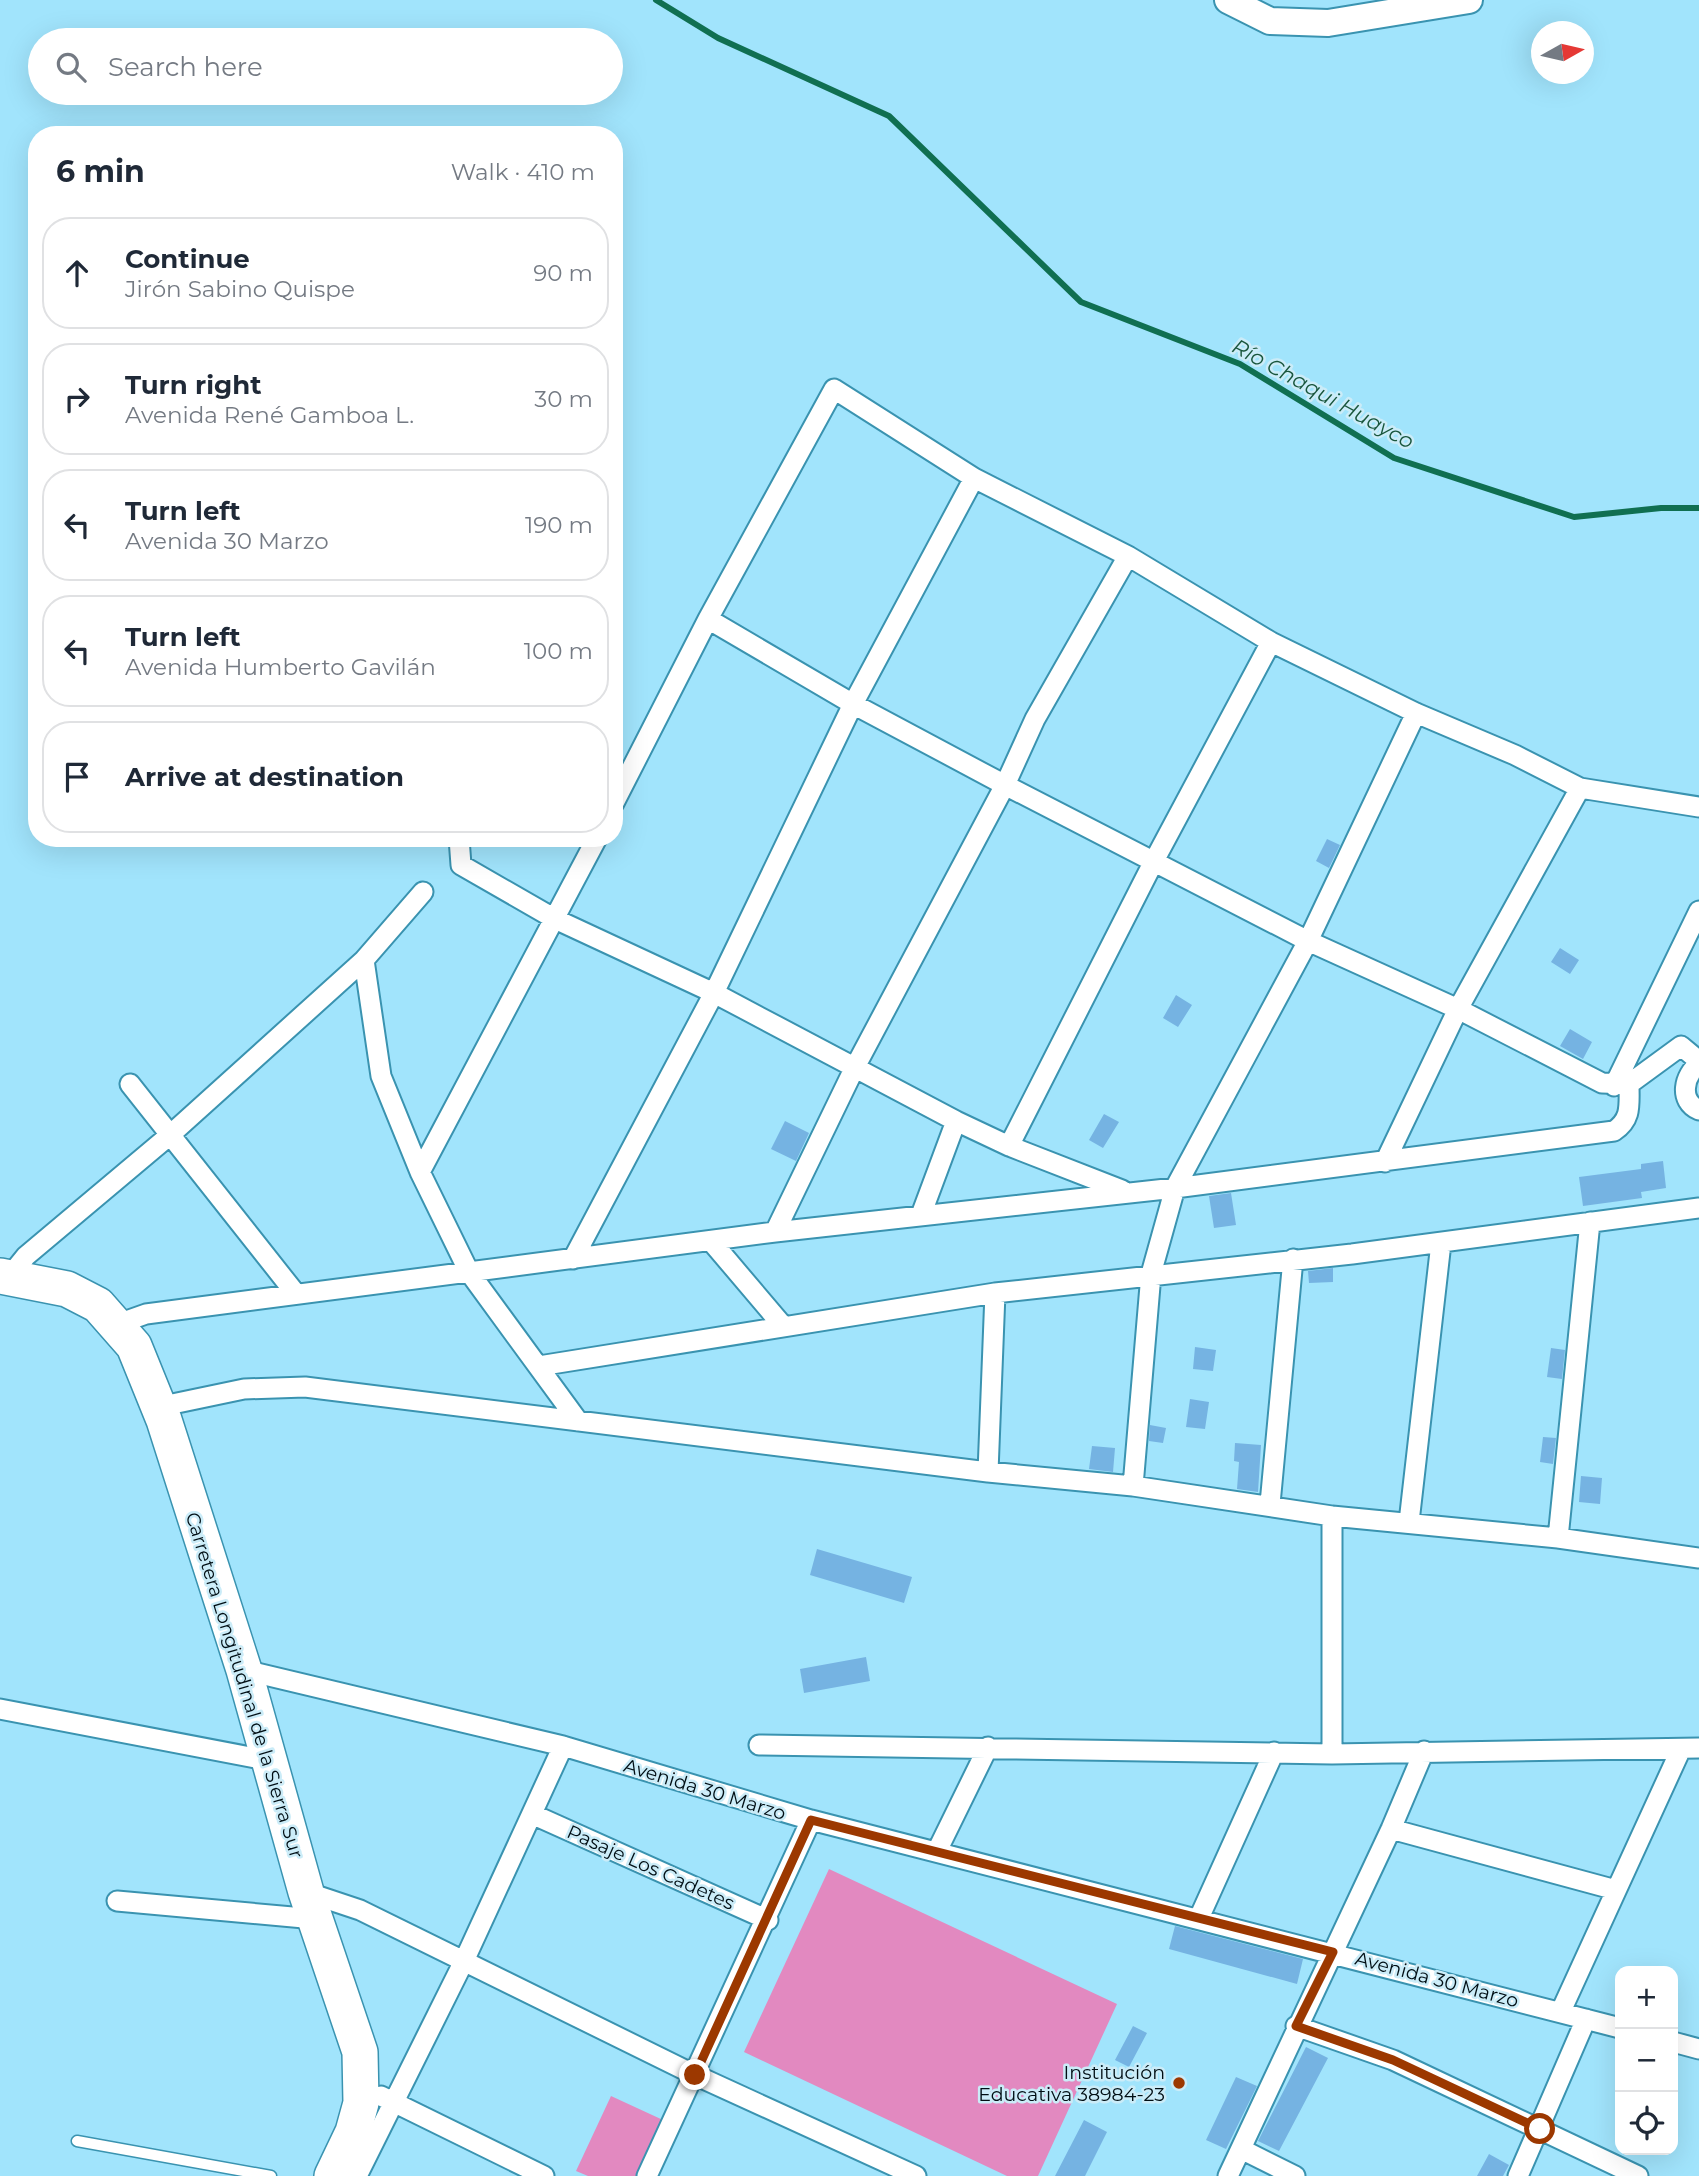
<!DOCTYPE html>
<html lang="en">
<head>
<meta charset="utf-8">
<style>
  :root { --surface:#fff; --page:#f6f6f7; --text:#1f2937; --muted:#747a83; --line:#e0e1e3 }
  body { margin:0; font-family:Montserrat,sans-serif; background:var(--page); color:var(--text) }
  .controls { position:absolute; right:21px; bottom:21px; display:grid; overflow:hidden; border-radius:14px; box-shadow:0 7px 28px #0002 }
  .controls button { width:63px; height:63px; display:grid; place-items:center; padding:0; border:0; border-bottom:2px solid var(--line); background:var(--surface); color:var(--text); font:35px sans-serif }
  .compass { position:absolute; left:1531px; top:21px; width:63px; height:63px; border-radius:50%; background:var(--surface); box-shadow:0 7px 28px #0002; rotate:82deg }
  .stop { position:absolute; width:21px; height:21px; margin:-16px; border:5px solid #9c3800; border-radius:50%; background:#fff }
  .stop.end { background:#9c3800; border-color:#fff; box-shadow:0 2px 7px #0008 }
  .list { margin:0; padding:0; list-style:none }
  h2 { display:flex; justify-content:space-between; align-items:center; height:91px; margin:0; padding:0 28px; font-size:30px }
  h2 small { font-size:23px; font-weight:400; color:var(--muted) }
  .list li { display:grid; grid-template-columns:46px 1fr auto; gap:21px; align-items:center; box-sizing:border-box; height:112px; margin:0 14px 14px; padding:0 14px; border:2px solid var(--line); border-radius:28px }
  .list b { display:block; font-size:26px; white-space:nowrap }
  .list p { margin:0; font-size:23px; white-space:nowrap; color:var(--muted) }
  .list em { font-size:23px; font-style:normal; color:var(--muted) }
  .icon { flex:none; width:38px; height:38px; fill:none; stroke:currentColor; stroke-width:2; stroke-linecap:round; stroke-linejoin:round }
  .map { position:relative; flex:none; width:1699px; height:2176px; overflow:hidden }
  .search { position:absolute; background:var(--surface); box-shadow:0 7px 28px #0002; left:28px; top:28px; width:595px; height:77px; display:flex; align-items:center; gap:18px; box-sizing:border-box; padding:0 24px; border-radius:38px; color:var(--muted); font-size:26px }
  .panel { position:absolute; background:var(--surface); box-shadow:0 7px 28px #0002; left:28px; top:126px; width:595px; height:721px; border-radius:28px }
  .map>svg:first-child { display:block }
  .green { fill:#e289c0 }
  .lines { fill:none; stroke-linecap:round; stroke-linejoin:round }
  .stream { stroke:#106f51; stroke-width:6 }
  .building { fill:#75b3e2 }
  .lane-casing { stroke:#3a93b0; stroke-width:13 }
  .street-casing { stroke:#3a93b0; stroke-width:23 }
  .secondary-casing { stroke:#3a93b0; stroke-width:30 }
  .highway-casing { stroke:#3a93b0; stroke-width:38 }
  .lane { stroke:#fff; stroke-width:10 }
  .street { stroke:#fff; stroke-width:19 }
  .secondary { stroke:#fff; stroke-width:26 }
  .highway { stroke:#fff; stroke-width:35 }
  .route { stroke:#9c3800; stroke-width:9 }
  .poi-dot { fill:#9c3800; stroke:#cbecf8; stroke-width:2.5 }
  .labels { text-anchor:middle; stroke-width:5; stroke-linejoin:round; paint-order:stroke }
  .street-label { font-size:19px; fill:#000e14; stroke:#cbecf8 }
  .poi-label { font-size:19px; fill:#000e14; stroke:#cbecf8; text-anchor:end }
  .water-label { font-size:21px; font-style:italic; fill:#19563d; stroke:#cbecf8 }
</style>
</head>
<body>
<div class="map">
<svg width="1699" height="2176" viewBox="0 0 1699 2176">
  <rect width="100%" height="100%" fill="#a1e4fc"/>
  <path class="green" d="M829,1869L1117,2004L1038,2176H1007L744,2052Z
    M611,2096L663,2120L638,2176H588L576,2171Z"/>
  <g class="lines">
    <path class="stream" d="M656,0L718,38L889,116L1081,302L1240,364L1394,458L1574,517L1661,508H1699"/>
  </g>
  <path class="building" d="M1327,839L1340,845L1329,868L1316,861Z
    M1560,948L1579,960L1570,974L1551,962Z
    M1176,995L1192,1005L1178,1027L1163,1018Z
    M1570,1029L1592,1042L1583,1059L1560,1046Z
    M1104,1114L1119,1122L1103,1148L1089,1140Z
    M785,1121L809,1133L796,1161L771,1149Z
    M1663,1161L1666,1188L1641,1192L1642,1198L1583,1206L1579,1177L1641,1169V1164Z
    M1231,1193L1236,1225L1214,1228L1209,1196Z
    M1333,1268V1282L1309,1283L1308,1271Z
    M1195,1347L1216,1350L1213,1371L1193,1369Z
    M1551,1348L1565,1350L1562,1379L1547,1377Z
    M1190,1399L1209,1402L1205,1429L1186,1427Z
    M1150,1425L1166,1428L1163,1443L1149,1441Z
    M1543,1437L1556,1438L1553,1464L1540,1462Z
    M1235,1443L1261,1445L1258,1492L1237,1489L1239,1462L1234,1461Z
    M1092,1446L1115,1448L1113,1472L1089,1469Z
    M1581,1476L1602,1478L1600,1504L1579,1502Z
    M817,1549L912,1577L904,1603L810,1575Z
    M866,1657L870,1681L804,1693L800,1669Z
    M1175,1926L1303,1959L1297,1984L1169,1949Z
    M1133,2026L1147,2033L1129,2067L1115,2060Z
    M1306,2047L1328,2058L1279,2151L1258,2141Z
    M1236,2077L1257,2086L1226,2149L1206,2140Z
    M1084,2120L1107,2132L1085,2176H1055Z
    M1489,2154L1509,2165L1503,2176H1477Z"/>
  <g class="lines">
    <g class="lane-casing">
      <path id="lane" d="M77,2141L271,2176"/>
    </g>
    <g class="street-casing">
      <path id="street" d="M708,619L853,704L1005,785L1308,941L1458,1009L1602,1083L1629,1084L1681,1046L1699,1061
        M614,803L708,619L834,389L974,478L1128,556L1271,642L1416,713L1515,755L1580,788L1699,807
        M459,838L461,865L555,919L714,993L956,1121L1009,1146L1122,1190
        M364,960L381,1076L420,1172L469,1272L578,1421
        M1699,1064C1684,1075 1678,1101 1699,1110
        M130,1084L296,1294
        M1614,1086L1699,911
        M1009,1146L1154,861L1271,642
        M1385,1162L1458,1009L1580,788
        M420,1172L597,838
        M921,1215L956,1121
        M775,1232L854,1069L1005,785L1035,719L1128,556
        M711,1241L783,1326
        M573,1259L714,993L853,704L974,478
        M9,1277L26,1256L170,1135L364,960L423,892
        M115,1325L146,1314L775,1232L1175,1188L1614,1131C1632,1119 1629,1105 1629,1084
        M539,1366L995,1293L1352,1254L1699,1208
        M158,1407L244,1389L305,1387L988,1472L1133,1486L1332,1516L1558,1538L1699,1558
        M988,1472L995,1293
        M1133,1486L1151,1274L1175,1188L1308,941L1416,713
        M1270,1504L1293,1259
        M1409,1522L1441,1243
        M1558,1538L1590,1222
        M244,1670L563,1746L811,1820L1620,2028
        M0,1709L266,1760
        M759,1745L1332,1754L1699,1748
        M1332,1754V1516
        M534,1815L768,1920
        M1391,1829L1616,1890
        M937,1851L988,1747
        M306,1892L360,1910L695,2075L916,2176
        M117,1901L315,1919
        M1199,1918L1274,1752
        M1561,2011L1681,1749
        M1296,2026L1393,2060L1638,2176
        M1673,2042L1699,2049
        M381,2096L544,2176
        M1241,2149L1295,2176
        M357,2176L464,1961L563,1746
        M647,2176L811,1820
        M1228,2176L1391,1829L1424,1751
        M1518,2176L1586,2019"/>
    </g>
    <g class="secondary-casing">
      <path id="secondary" d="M1228,0L1270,21L1328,23L1469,0"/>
    </g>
    <g class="highway-casing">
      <path id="highway" d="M0,1276L67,1289L98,1305L134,1346L164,1420L244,1670L306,1892L360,2052L361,2103L353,2132L332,2176"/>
    </g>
    <use href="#lane" class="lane"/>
    <use href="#street" class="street"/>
    <use href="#secondary" class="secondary"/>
    <use href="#highway" class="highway"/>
  </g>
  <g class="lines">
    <path class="route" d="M695,2075L811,1820L1333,1952L1296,2026L1393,2060L1540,2129"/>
  </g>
  <circle class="poi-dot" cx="1179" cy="2083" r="7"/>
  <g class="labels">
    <g class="street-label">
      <text transform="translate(245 1685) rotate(73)" y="7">Carretera Longitudinal de la Sierra Sur</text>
      <text transform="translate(705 1789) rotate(17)" y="7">Avenida 30 Marzo</text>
      <text transform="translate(651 1867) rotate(24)" y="7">Pasaje Los Cadetes</text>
      <text transform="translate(1437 1979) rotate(15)" y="7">Avenida 30 Marzo</text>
    </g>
    <g class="poi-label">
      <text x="1165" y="2079">Institución<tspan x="1165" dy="22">Educativa 38984-23</tspan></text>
    </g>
    <g class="water-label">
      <text transform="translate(1323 394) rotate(29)" y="7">Río Chaqui Huayco</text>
    </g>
  </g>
</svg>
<div class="controls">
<button>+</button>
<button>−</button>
<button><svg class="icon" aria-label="locate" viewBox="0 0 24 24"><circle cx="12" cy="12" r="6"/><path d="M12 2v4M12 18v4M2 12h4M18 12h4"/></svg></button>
</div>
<svg class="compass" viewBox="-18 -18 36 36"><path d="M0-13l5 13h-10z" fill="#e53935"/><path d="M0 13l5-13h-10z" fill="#747a83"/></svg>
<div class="stop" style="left:1540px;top:2129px"></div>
<div class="stop end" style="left:695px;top:2075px"></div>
<div class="search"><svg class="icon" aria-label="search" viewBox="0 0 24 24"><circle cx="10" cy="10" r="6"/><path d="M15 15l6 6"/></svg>Search here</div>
<section class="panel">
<h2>6 min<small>Walk · 410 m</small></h2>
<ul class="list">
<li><svg class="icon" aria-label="ahead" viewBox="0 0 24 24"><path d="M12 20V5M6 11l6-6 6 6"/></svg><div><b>Continue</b><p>Jirón Sabino Quispe</p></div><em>90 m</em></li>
<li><svg class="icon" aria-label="right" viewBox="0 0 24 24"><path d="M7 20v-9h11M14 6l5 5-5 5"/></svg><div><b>Turn right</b><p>Avenida René Gamboa L.</p></div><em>30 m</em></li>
<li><svg class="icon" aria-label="left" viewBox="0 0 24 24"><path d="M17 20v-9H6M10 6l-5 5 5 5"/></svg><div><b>Turn left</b><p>Avenida 30 Marzo</p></div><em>190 m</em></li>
<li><svg class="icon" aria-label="left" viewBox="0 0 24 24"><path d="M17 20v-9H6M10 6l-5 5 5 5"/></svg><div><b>Turn left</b><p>Avenida Humberto Gavilán</p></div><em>100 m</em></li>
<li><svg class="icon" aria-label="arrive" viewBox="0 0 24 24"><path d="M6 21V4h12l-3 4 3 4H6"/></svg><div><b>Arrive at destination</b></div></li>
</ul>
</section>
</div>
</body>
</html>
